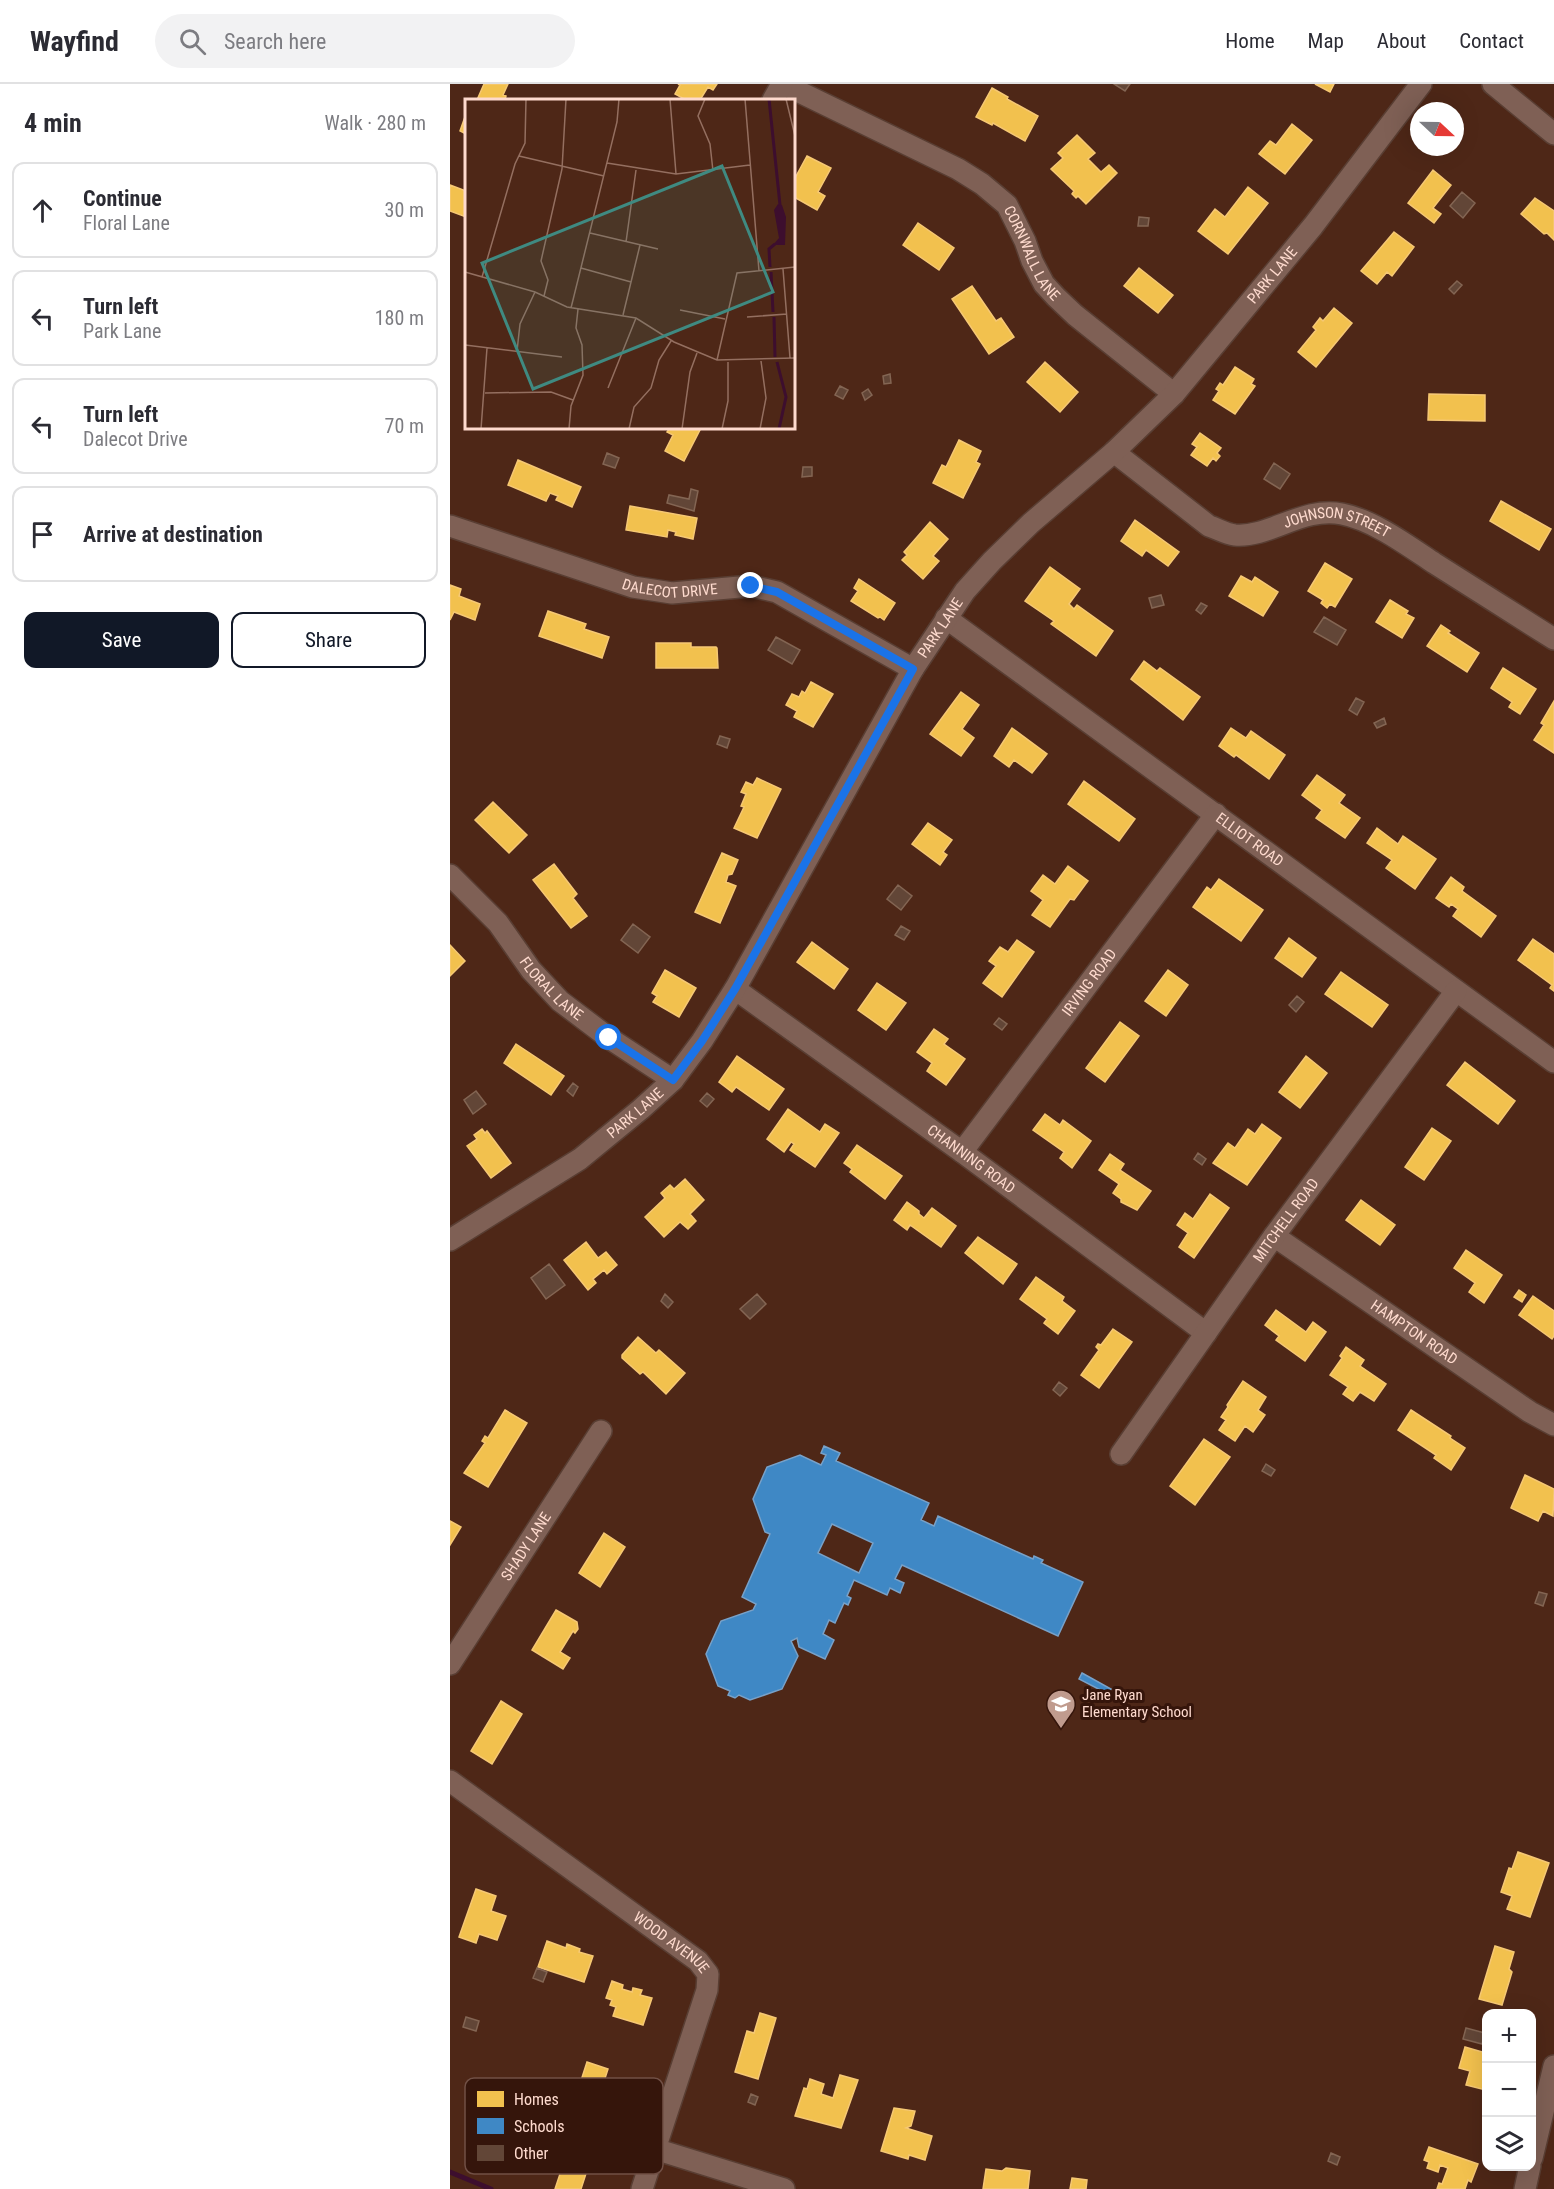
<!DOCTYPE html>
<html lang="en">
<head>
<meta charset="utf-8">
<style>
  :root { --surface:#fff; --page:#f2f2f3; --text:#2b2b33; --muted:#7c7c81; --line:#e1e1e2; --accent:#111827 }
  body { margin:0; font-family:"Roboto Condensed",sans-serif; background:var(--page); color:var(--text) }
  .controls { position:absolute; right:18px; bottom:18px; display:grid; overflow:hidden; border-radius:12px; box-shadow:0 6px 24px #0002 }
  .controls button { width:54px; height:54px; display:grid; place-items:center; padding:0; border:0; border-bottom:2px solid var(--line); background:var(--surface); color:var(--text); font:30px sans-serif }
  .compass { position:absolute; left:960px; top:18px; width:54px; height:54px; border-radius:50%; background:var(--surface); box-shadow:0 6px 24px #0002; rotate:112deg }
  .stop { position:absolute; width:18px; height:18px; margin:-14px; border:4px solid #1a73e8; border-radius:50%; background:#fff }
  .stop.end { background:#1a73e8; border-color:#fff; box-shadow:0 2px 6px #0008 }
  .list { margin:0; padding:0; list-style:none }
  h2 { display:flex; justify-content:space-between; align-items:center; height:78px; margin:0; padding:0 24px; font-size:26px }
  h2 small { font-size:20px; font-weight:400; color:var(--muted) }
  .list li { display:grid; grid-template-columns:39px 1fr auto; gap:18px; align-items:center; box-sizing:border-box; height:96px; margin:0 12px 12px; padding:0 12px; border:2px solid var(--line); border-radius:12px }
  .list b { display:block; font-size:22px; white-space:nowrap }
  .list p { margin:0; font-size:20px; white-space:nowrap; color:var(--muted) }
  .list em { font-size:20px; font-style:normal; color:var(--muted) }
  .actions { display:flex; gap:12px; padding:18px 24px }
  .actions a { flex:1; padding:14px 0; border:2px solid var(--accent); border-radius:12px; text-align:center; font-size:21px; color:var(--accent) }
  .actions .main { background:var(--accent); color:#fff }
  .icon { flex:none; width:33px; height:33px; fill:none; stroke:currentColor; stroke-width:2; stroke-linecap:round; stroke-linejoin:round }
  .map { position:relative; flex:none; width:1104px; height:2105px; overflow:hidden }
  header { display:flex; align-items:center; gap:36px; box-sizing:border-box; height:84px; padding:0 30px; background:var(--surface); border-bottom:2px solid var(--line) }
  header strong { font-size:28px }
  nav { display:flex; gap:33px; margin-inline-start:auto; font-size:21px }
  .search { width:420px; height:54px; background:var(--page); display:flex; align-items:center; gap:15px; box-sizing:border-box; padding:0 21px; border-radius:33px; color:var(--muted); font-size:22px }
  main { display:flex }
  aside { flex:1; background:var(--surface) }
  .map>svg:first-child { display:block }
  .homes { fill:#f2c14e; stroke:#f6c874; stroke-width:1.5 }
  .schools { fill:#3f88c5; stroke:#78a1c8; stroke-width:1.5; fill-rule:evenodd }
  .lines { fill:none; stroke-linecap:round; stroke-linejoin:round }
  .stream { stroke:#3d0e2e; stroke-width:5 }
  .building { fill:#624637; stroke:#836553; stroke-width:1.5 }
  .minor-casing { stroke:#593e33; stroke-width:24 }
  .minor { stroke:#7f6055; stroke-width:21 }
  .route { stroke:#1a73e8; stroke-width:8 }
  .labels { text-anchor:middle; stroke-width:6; stroke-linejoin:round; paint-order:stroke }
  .street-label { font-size:15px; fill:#fedace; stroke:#35150b }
  .poi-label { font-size:15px; fill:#fedace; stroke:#35150b; text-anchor:start }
  .inset-river { fill:none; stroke:#3d0e2e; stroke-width:3 }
  .inset-road { fill:none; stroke:#946f60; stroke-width:1.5 }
  .view { fill:#3f8a81; fill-opacity:0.15; stroke:#3f8a81; stroke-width:3 }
  .inset-edge { fill:none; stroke:#fedace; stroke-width:3 }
  .key { fill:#35150b; stroke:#715046; stroke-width:1.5 }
  .key-label { font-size:16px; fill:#fedace }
</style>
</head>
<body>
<header>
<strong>Wayfind</strong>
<div class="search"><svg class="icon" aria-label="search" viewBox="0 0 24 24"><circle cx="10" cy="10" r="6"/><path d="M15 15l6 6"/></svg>Search here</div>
<nav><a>Home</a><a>Map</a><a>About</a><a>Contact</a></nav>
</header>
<main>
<aside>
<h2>4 min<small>Walk · 280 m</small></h2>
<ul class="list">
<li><svg class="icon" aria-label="ahead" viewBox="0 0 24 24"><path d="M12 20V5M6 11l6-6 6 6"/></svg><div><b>Continue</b><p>Floral Lane</p></div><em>30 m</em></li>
<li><svg class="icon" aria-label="left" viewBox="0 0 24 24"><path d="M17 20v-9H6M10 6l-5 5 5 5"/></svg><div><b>Turn left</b><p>Park Lane</p></div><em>180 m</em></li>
<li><svg class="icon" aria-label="left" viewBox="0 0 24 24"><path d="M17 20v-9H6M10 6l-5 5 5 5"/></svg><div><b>Turn left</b><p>Dalecot Drive</p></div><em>70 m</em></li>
<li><svg class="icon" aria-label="arrive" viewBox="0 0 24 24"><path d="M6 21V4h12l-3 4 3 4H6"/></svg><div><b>Arrive at destination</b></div></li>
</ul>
<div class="actions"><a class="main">Save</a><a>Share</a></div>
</aside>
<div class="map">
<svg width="1104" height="2105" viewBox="0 0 1104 2105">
  <rect width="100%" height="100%" fill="#4e2717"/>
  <path class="homes" d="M34,0H58L53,11L56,12L55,16H27Z
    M228,0H267L263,6L258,3L250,16H236L225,10L230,1Z
    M865,0H884L880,8Z
    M542,4L558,13L557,15L588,32L575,57L543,39L542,41L526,33Z
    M16,30V50L10,47Z
    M842,40L862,56L835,90L809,70L820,57L826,61Z
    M627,51L645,69L638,75L651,88L659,81L667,89L636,120L628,112L626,114L622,110L624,107L601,85L613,74L608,69Z
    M357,72L381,84L368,108L375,112L367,126L344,113V96Z
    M983,86L1001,101L983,124L991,130L984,139L958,119Z
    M0,101L16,107V133L0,127Z
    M798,103L818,119L778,170L748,147L765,125L775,133Z
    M1085,114L1104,127V156L1097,149L1094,150L1071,130Z
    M468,139L504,164L489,186L453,161Z
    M944,148L964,163L942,192L937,188L927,200L911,187Z
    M689,184L723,211L708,229L674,202Z
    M522,202L546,237L551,234L564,253L539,270L502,215Z
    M884,224L902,239L866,283L848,268L866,246L863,243L870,234L873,237Z
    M595,278L628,308L610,328L577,298Z
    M785,283L804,295L801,300L805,302L785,330L763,316L769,307L766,305L770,299L773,301Z
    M979,310L1035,311V337L978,336Z
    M220,344H251L234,377L215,367L223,351L217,348Z
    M750,349L771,364L767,369L770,372L766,377L763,374L757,382L741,371L747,363L742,360Z
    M509,356L531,367L526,378L530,380L513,414L483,399L492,381L496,383Z
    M68,376L131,403L122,423L106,416L108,412L100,409L96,417L58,401Z
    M1051,417L1101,445L1089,466L1040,437Z
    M180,422L247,434L243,455L225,451L226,448L218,446L217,453L176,446Z
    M685,436L729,468L718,482L696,466L692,472L671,457Z
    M480,438L498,455L483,472L489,477L473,495L452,476L457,471L454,468Z
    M875,479L902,495L885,523L880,520L877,524L871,519L873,516L858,507Z
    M600,483L630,505L619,520L624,525L627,521L663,547L646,572L601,540L604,537L575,517Z
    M791,492L802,498L805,493L828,508L813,532L779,512Z
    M409,495L445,519L434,536L430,533L428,534L401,517L408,507L404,504Z
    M0,501L11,505L9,512L30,520L25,536L4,528L0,536Z
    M940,516L958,527L956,530L964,534L952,554L926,538Z
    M98,527L136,540L134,545L159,553L152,574L89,552Z
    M991,541L1000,547L998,549L1029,569L1017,588L977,562Z
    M206,559H241V563H266L267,564L268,584H206Z
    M694,577L707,587L710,584L750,613L733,636L681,595Z
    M1053,584L1086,605L1070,630L1059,623L1062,618L1041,604Z
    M361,598L383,610L363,643L344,633L347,627L336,621L342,610L349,613L352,607L355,609Z
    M511,608L529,621L512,645L524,654L511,672L480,650Z
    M1104,617V669L1084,656L1094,641L1091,639Z
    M562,644L597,670L582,689L564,676L559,683L544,672Z
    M781,644L796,654L801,647L835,671L819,695L786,671L784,673L769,662Z
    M867,691L895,711L889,719L910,734L895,754L866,734L872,726L852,711Z
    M307,694L331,705L307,754L284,744L294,723L291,722L296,710L291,708L296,698L303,701Z
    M634,697L685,735L669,757L618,720Z
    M43,718L77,751L59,769L25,736Z
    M478,739L502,756L493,768L497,771L490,781L462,760Z
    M927,744L948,760L953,752L986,775L965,805L936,784L942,776L917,759Z
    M272,769L288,776L282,790L278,791L276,798L286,802L270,839L245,828Z
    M104,780L127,810L123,814L137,832L121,844L83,796Z
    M618,782L638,797L624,816L620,815L600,843L582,831L593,816L581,807L593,791L605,800Z
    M1001,793L1014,803L1012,807L1046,832L1031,853L1003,832L1008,825L1001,820L999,823L986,814Z
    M769,795L813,826L791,857L743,823L757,803L761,806Z
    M839,854L866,874L852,893L825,874Z
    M1083,855L1104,870V907L1100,904L1102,901L1068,876Z
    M567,856L584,868L552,913L533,899L546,882L539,877L550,863L558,868Z
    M362,858L398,885L384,905L347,878Z
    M0,861L15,877L0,892Z
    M215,886L246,904L229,933L203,918L207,912L202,909Z
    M718,886L738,901L716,932L695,917Z
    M891,888L938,921L922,943L875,910Z
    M427,899L456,919L436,946L408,926Z
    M670,938L689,952L655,998L636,984Z
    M484,945L498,955L494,960L515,975L496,1001L477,987L482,979L467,968Z
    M66,960L114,992L101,1011L54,979Z
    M287,972L334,1005L319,1026L286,1003L282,1008L269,998Z
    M856,972L877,989L850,1024L829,1008Z
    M1015,978L1065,1017L1048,1040L997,1001Z
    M338,1025L370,1048L375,1040L389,1049L365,1083L340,1066L344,1060L341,1058L334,1068L317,1055Z
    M595,1030L610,1041L613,1036L641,1057L622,1084L610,1074L614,1068L583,1046Z
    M812,1040L831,1054L797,1101L763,1079L778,1059L785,1064L798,1045L805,1050Z
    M982,1044L1001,1057L974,1096L955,1083Z
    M32,1045L35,1049L37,1047L61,1079L41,1094L17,1062L27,1055L24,1051Z
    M407,1061L452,1092L435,1115L400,1088L402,1085L394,1079Z
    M660,1070L674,1080L670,1086L701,1107L687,1126L671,1118V1115L663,1109L669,1100L649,1086Z
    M235,1095L254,1116L240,1130L246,1137L238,1145L230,1138L214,1153L195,1133L215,1114L211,1109L220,1101L224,1105Z
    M760,1110L779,1124L744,1174L729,1163L738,1149L727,1141L735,1129L743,1135Z
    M911,1116L945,1141L930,1161L896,1136Z
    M457,1118L469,1127V1130L474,1134L482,1124L506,1142L491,1163L460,1141L457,1146L444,1136Z
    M528,1153L567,1180L553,1200L515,1169Z
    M136,1158L148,1174L156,1168L167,1181L157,1190L154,1186L143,1195L146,1199L138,1206L114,1176Z
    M1016,1166L1052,1191L1034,1219L1019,1208L1025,1199L1004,1184Z
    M586,1193L614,1213L612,1217L625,1227L608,1250L594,1239L597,1235L570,1215Z
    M1069,1206L1076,1211L1072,1218L1064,1213Z
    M1083,1212L1104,1227V1252L1102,1255L1069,1231Z
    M826,1226L856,1248L863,1238L876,1248L855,1277L826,1256L829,1252L815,1241Z
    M663,1245L682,1258L649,1304L631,1291L649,1266L646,1263L648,1260L651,1261Z
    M188,1253L206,1269L209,1266L235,1289L216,1310L193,1288L190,1290L172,1274V1271Z
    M896,1263L914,1276L910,1282L936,1300L924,1317L910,1308L903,1317L893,1310L898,1303L880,1291L892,1274L890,1272Z
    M793,1297L816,1313L808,1326L815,1331L803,1348L795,1342L785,1357L769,1346L776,1336L771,1333L778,1323L777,1321Z
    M55,1326L77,1339L38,1403L14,1389L35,1359L32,1357L35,1352L38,1354Z
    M961,1326L1001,1352L1000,1354L1015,1364L1001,1386L984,1374L986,1371L948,1346Z
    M754,1355L780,1373L745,1421L720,1402Z
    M1075,1391L1104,1405L1103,1432L1093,1427L1088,1437L1061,1424Z
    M0,1437L11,1443L0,1461Z
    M154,1449L175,1463L150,1503L129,1489Z
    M106,1526L127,1538L128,1545L125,1549L123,1547L110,1568L120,1574L113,1585L82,1566Z
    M51,1617L72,1630L42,1680L21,1667Z
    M1068,1768L1099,1779L1080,1833L1057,1825L1062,1812L1051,1808L1059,1784L1062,1785Z
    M26,1805L46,1812L41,1827L56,1832L47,1856L29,1850L26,1859L9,1853Z
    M97,1857L116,1864L117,1860L130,1865L129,1868L143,1872L134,1898L88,1883Z
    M1045,1862L1064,1868L1059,1885L1062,1888L1052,1921L1029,1915Z
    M162,1897L173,1901L172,1905L182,1908L183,1904L192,1906L190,1911L202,1914L193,1941L163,1932L166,1923L160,1921L162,1916L156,1914Z
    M310,1929L326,1934L308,1995L285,1988L297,1947L304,1949Z
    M1015,1963L1036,1969V2006L1016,2001L1020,1987L1009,1984Z
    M137,1978L158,1985L149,2013L156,2016L150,2037L121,2028L125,2008L127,2009Z
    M390,1991L408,1996L391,2044L345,2032L354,2004L357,2005L360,1995L374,2000L371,2010L383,2014Z
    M444,2024L465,2027L461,2042L456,2044L482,2052L475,2076L459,2071L458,2075L431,2067Z
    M119,2063L142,2071L131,2105H105Z
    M979,2063L1028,2080L1021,2098L1018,2096L1015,2105H987L989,2099L992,2100L998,2084L990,2081L988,2088L977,2084L979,2078L974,2076Z
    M556,2084L580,2087L578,2105H533L536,2085L552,2087Z
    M622,2094L637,2096L636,2105H620Z"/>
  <path class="schools" d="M374,1362L390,1369L386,1377L479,1419L471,1436L484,1442L488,1432L583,1475L584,1472L593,1476L591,1479L633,1498L608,1552L452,1481L445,1495L454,1499L450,1509L440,1504L437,1511L404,1496L397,1512L401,1514L398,1521L394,1519L385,1539L379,1536L373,1550L384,1556L375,1575L349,1563L347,1554L341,1557L348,1572L332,1605L300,1616L289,1611L285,1614L278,1611L280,1607L268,1602L256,1570L271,1537L303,1526L306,1520L292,1513L320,1450L315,1448L303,1415L317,1383L350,1371L371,1381L376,1371L371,1369ZM382,1440L423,1459L409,1489L368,1469Z
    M632,1589L661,1605L658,1610L629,1595Z"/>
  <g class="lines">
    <path class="stream" d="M0,2088L41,2105"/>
  </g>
  <path class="building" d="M664,0H680L675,7Z
    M1012,108L1025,119L1013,134L1000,122Z
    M689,133L699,134L698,142H688Z
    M1007,197L1012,201L1004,210L999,205Z
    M440,290L441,299L434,300L433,292Z
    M390,302L398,306L393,315L385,311Z
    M418,305L422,311L415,316L412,309Z
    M157,369L169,374L165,384L153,380Z
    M824,379L840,390L830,405L814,395Z
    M353,383H362V392L352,393Z
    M241,405L248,407L244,427L217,419L219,411L239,415Z
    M711,511L714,521L702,524L699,514Z
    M751,519L757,522L751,530L746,526Z
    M874,533L896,546L887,561L864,548Z
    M326,553L350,566L342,580L318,566Z
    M906,614L914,618L907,631L899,626Z
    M934,634L936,640L927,644L924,639Z
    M270,652L280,655L277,664L267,660Z
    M448,801L462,812L451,826L437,815Z
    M183,840L200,853L188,869L171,856Z
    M451,842L460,847L454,856L445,851Z
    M847,912L854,918L846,928L839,921Z
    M549,934L557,940L552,946L544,940Z
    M123,999L128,1003L123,1012L117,1007Z
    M26,1007L36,1020L23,1030L14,1016Z
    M257,1009L264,1015L257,1023L250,1017Z
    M748,1069L756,1075L752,1081L744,1075Z
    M99,1180L115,1201L96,1215L81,1194Z
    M215,1210L223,1218L218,1224L211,1217Z
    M307,1210L316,1220L300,1235L290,1225Z
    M609,1298L617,1304L610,1312L603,1306Z
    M816,1380L825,1386L821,1392L812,1387Z
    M1089,1508L1097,1510L1093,1522L1085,1519Z
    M87,1884L97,1888L93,1898L83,1894Z
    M16,1933L29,1937L26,1947L13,1943Z
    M1016,1944L1035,1949L1032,1960L1013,1955Z
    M301,2010L308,2013L305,2021L298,2018Z
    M881,2069L890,2073L887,2081L878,2077Z"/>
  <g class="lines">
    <g class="minor-casing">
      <g id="minor">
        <path id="s1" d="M333,0L508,85L532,100L557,121L575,157L582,177L594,200L606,213L625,231L724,310"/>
        <path d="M1043,0L1104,50"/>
        <path d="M323,16L332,0"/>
        <path id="s2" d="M664,368L759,442C768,445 776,450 785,451C819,454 853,422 892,430C923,436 957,461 984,479C1024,504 1064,530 1104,555"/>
        <path id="s3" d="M0,442L183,503L222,509L301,502L327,508L463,585"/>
        <path id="s4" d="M496,534L1104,978"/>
        <path id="s5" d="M0,791L48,839L81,886L110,917L159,954L223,996"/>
        <path id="s6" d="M285,905L512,1068L756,1249"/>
        <path id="s7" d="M512,1068L766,730"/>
        <path id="s8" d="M824,1152L1080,1328L1104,1341"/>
        <path id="s9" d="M0,1156L130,1075L191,1025L223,996L252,957L285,905L463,585L515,507L542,477L581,439L664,368L724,310L863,142L971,0"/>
        <path id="s10" d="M671,1370L824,1152L1006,907"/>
        <path id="s11" d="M0,1580L151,1347"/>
        <path id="s12" d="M0,1697L248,1877L258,1890L257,1906L192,2105"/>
        <path d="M205,2065L334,2105"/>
        <path d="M1082,2074L1104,1982"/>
        <path d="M1075,2105L1080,2082"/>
      </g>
    </g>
    <use href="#minor" class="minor"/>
  </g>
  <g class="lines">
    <path class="route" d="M159,954L223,996L252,957L285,905L463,585L327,508L301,502"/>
  </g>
  <defs>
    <g id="school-pin" transform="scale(1.5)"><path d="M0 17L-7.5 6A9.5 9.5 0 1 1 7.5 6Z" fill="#c09b8e" stroke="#35150b"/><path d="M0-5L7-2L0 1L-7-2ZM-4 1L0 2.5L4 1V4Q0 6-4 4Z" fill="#fff"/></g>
  </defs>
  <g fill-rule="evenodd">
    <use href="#school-pin" x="611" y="1620"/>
  </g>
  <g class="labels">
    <g class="street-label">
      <text dy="5" stroke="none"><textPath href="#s1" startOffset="310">CORNWALL LANE</textPath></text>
      <text dy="5" stroke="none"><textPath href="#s9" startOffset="1287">PARK LANE</textPath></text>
      <text dy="5" stroke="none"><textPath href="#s2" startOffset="254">JOHNSON STREET</textPath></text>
      <text dy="5" stroke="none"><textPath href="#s3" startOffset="230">DALECOT DRIVE</textPath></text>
      <text dy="5" stroke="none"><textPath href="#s9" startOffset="801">PARK LANE</textPath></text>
      <text dy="5" stroke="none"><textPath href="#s4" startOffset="376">ELLIOT ROAD</textPath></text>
      <text dy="5" stroke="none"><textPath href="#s7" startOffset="212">IRVING ROAD</textPath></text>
      <text dy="5" stroke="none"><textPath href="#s5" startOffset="153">FLORAL LANE</textPath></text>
      <text dy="5" stroke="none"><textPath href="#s9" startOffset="225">PARK LANE</textPath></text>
      <text dy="5" stroke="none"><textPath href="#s6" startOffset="291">CHANNING ROAD</textPath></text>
      <text dy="5" stroke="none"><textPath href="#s10" startOffset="286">MITCHELL ROAD</textPath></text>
      <text dy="5" stroke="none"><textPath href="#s8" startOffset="170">HAMPTON ROAD</textPath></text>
      <text dy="5" stroke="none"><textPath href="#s11" startOffset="140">SHADY LANE</textPath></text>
      <text dy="5" stroke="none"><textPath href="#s12" startOffset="274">WOOD AVENUE</textPath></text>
    </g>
    <g class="poi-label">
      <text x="632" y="1616">Jane Ryan<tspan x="632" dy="17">Elementary School</tspan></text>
    </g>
  </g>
  <g transform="translate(15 15)">
    <rect width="330" height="330" fill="#4e2717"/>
    <path d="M313,105L317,106L321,118L320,146H308L314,139L309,111Z" fill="#3d0e2e"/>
    <path class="inset-river" d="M304,0L315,106M305,168L304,150L310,145M306,173L308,213M309,218L310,258M312,263L321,298L314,330"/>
    <path class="inset-road" d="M205,0L211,75M240,0L233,17L245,45L248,72M280,0L294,172M321,0L330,37M54,57L139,77M142,64L211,75L285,66M125,134L193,150M161,143L171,71M116,169L166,183M318,170L325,259M0,173L70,193L102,208L171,219L209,243L252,261L330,259M17,178L50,65L60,44L61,0M79,197L83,181L76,162L97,70L101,0M106,209L152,23L154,0M215,211L260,220M158,216L175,146M282,218L322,215M0,246L97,258M52,252L55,225L70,193M252,261L272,174L330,168M143,289L171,219M20,294L86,293L108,301M16,330L22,249M104,330L106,307L118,276L117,246L111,229L113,210M164,330L169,308L186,289L194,261L206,242M217,330L225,273L232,254M257,330L263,302V263M295,330L301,299L296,262"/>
    <path class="view" d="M257,67L308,193L68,290L17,164Z"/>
    <rect width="330" height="330" class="inset-edge"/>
  </g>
  <rect x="15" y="1994" width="198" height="96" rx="9" class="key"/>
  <rect x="27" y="2007" width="27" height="16" fill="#f2c14e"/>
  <rect x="27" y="2034" width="27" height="16" fill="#3f88c5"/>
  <rect x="27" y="2061" width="27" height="16" fill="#624637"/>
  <g class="key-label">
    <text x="64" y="2021">Homes</text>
    <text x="64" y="2048">Schools</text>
    <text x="64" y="2075">Other</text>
  </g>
</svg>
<div class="controls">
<button>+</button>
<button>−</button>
<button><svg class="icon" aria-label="layers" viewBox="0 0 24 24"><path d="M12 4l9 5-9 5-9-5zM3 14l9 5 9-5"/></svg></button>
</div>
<svg class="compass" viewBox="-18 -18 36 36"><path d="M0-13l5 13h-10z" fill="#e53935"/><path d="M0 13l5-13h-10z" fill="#7c7c81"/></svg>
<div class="stop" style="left:159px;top:954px"></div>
<div class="stop end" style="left:301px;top:502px"></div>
</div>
</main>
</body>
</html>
